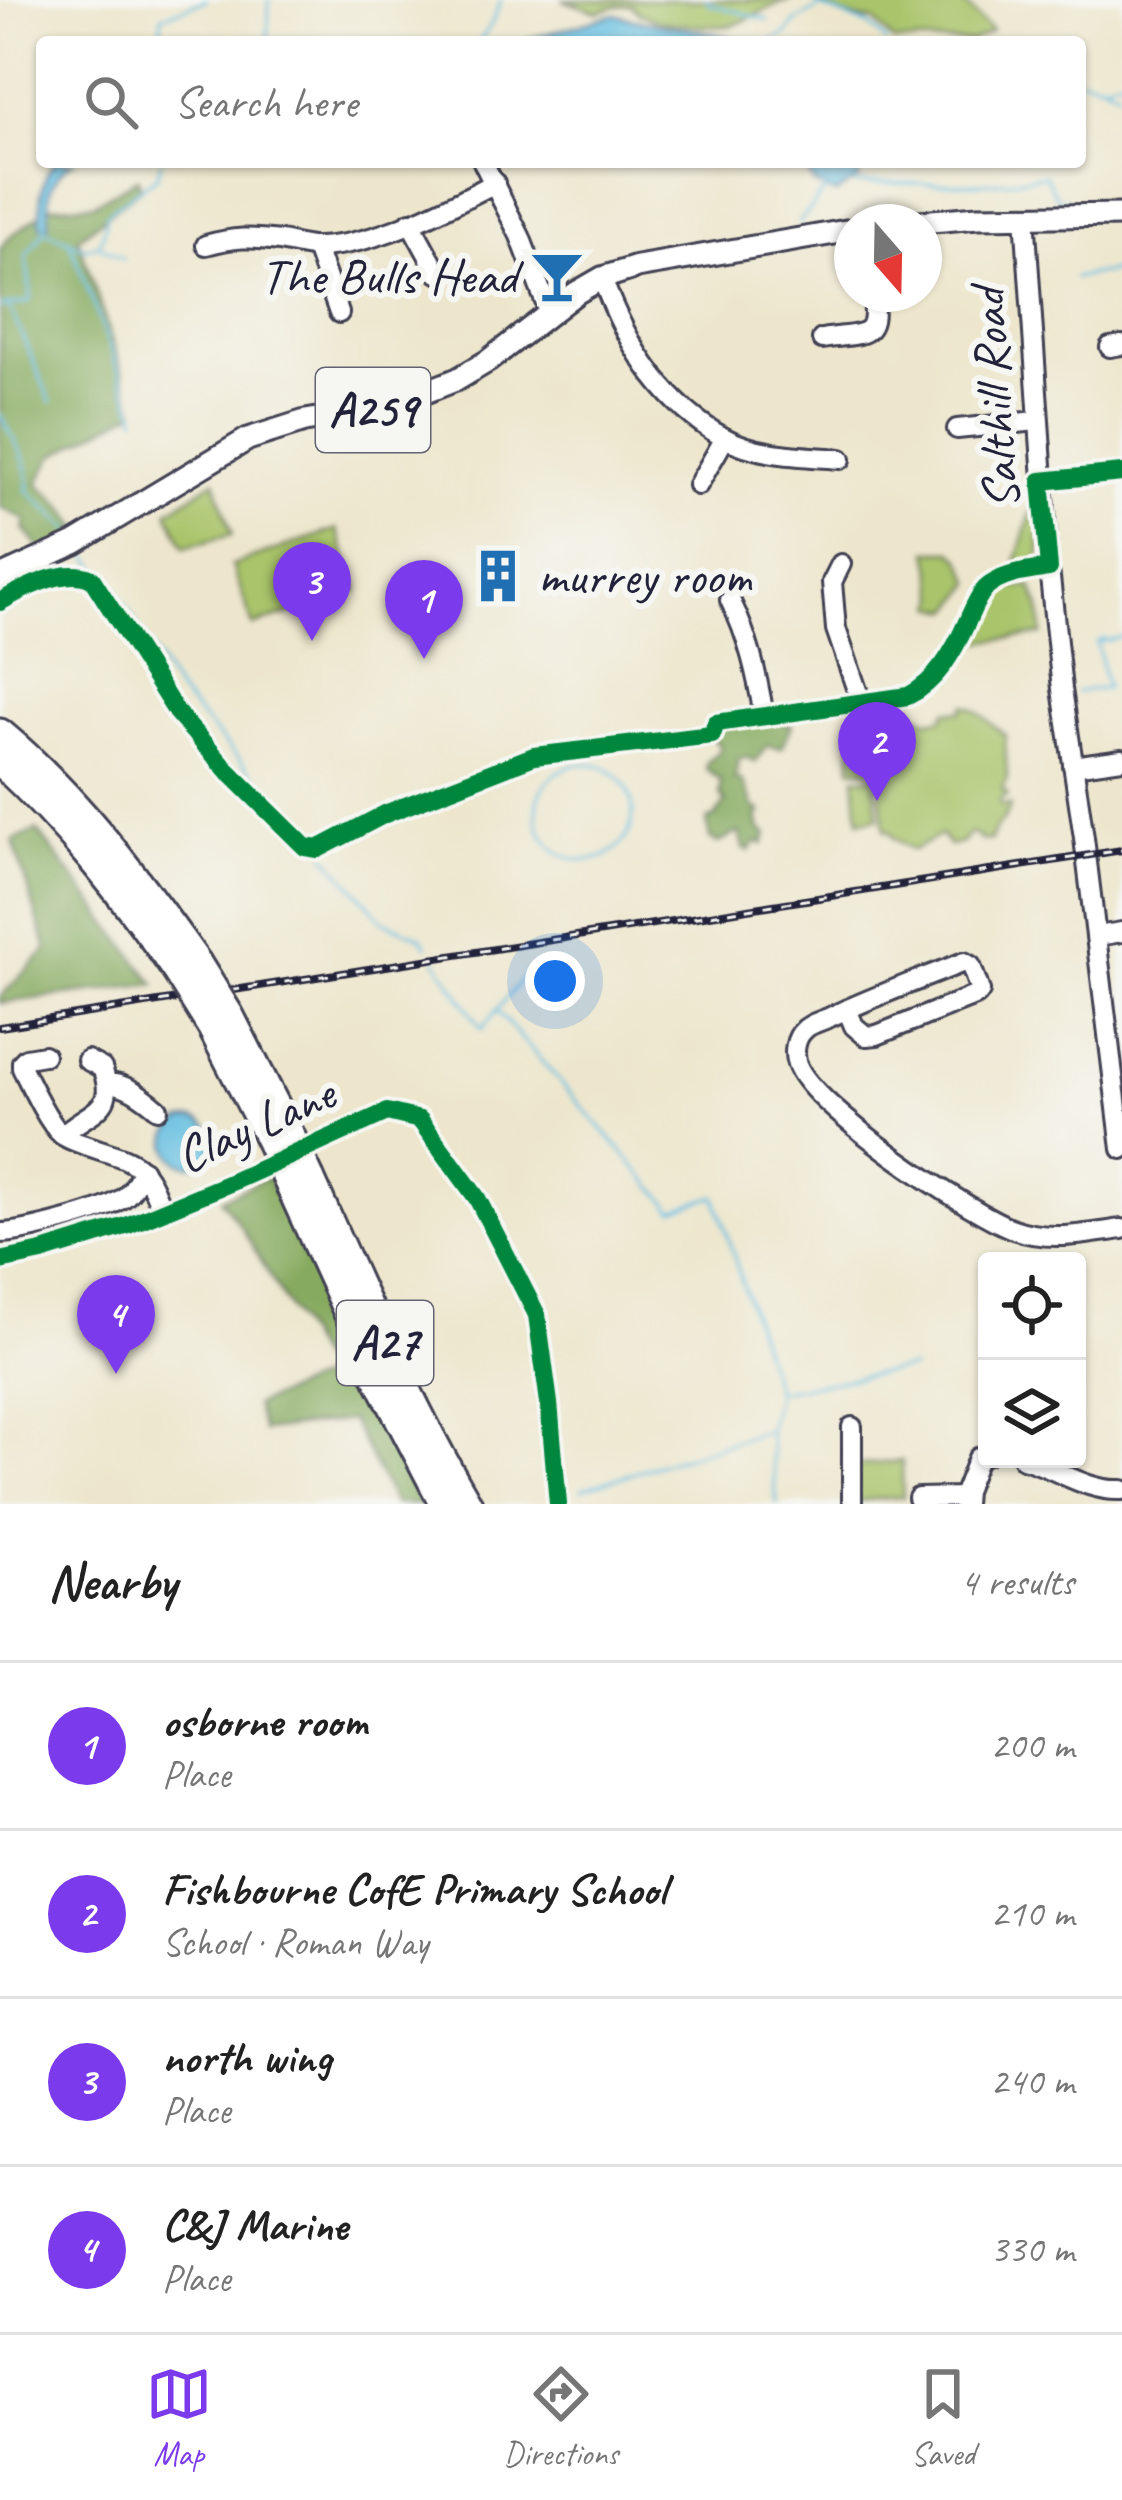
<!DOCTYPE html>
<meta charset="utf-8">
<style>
:root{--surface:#fff;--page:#f6f6f6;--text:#222;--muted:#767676;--line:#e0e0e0;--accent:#7c3aed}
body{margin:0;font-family:Caveat,sans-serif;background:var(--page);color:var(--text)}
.controls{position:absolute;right:36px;bottom:36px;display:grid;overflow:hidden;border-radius:12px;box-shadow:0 3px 9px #0004}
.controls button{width:108px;height:108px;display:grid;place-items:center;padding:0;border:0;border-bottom:3px solid var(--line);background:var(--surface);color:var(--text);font:60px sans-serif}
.compass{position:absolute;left:834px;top:204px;width:108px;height:108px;border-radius:50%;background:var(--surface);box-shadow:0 3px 9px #0004;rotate:160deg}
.you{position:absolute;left:555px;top:981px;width:42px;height:42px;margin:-30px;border:9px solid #fff;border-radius:50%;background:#1a73e8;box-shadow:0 0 0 18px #1a73e833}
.badge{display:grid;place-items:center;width:78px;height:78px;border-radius:50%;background:var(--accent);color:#fff;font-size:39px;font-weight:700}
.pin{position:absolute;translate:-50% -99px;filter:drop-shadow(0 3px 6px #0008)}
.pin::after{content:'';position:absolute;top:63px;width:42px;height:36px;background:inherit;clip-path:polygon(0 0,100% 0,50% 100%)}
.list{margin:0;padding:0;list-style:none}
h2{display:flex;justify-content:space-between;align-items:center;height:156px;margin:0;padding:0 48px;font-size:51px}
h2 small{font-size:39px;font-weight:400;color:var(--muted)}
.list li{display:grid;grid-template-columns:78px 1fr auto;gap:36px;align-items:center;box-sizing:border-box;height:168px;padding:0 48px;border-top:3px solid var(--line)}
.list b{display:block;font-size:45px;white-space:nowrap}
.list p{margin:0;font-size:39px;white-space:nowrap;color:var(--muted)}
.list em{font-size:39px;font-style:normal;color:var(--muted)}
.icon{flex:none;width:66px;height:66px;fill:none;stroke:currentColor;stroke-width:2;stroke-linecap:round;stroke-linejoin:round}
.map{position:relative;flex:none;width:1122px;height:1504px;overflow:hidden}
.search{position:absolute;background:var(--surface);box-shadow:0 3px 9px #0004;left:36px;right:36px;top:36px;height:132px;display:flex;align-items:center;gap:30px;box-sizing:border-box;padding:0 42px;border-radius:12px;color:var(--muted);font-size:45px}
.sheet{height:828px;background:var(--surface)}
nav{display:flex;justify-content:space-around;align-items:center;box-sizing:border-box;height:168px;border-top:3px solid var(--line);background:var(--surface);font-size:33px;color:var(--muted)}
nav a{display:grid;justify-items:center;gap:6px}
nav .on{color:var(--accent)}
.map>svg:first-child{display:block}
.green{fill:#a9c46a;stroke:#667352;stroke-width:3}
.forest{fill:#86aa5e;stroke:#54664c;stroke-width:3}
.water{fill:#62bde0;stroke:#42708e;stroke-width:3}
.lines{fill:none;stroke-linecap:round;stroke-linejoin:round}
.stream{stroke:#62bde0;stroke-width:3}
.minor-casing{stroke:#403f51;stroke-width:24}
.major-casing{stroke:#403f51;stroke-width:27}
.highway-casing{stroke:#403f51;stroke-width:33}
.minor{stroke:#fff;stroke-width:18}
.major{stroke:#fff;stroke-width:21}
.highway{stroke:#fff;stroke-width:27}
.rail-casing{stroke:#22223b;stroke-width:8}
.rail{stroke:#f6f6f2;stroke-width:3;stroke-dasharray:9;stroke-linecap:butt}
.highway-bridge-casing{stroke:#403f51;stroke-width:33;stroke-linecap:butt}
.highway-bridge{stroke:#fff;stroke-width:27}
.cycleway-casing{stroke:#f6f6f2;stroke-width:26}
.cycleway{stroke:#00873e;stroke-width:18}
.labels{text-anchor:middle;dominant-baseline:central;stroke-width:12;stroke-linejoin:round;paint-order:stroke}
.shield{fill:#f6f6f2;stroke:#626272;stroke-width:3}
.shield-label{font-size:48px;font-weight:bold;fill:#22223b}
.poi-label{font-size:51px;fill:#22223b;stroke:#f6f6f2;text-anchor:end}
.street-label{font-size:51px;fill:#22223b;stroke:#f6f6f2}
</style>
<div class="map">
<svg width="1122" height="1504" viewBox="0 0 1122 1504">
<rect width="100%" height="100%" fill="#f6f6f2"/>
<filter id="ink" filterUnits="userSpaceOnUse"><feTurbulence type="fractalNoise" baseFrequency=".00833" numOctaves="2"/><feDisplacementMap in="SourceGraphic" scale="24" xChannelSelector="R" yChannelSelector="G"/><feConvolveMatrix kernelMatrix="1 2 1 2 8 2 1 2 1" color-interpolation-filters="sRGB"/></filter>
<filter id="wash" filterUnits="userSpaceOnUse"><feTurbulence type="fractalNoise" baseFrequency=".004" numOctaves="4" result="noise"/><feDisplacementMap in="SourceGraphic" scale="48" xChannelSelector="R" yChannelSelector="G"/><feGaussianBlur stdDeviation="2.7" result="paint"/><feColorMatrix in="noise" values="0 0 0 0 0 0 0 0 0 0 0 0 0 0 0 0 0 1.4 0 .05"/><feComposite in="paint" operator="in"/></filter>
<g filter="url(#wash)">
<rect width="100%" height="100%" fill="#ede6cc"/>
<!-- green -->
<g class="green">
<path d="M563,0h228c-21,5 -36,17 -55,24 -16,6 -73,0 -89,-7 -8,-4 -9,-5 -16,-12l-15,1 -19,6z"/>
<path d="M812,0h148l32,31 -21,11h-77l-20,-21c-24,-2 -42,-9 -62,-21z"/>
<path d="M215,480l17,55 -47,12 -17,-35z"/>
<path d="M1036,497l5,56 -3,9 -8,4 -14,-3z"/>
<path d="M337,529l21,61 -105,36 -21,-61z"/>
<path d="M929,551h24l8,7 12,25 -21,27 -17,-4 3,-9z"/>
<path d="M1015,587h17l8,21 2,27 -66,7 10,-27 2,-17 12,-8z"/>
<path d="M964,705c16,3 27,21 41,30l2,43 -5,12 6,5 -8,5 1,6 9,-1c-1,15 -17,20 -19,35h-11l-2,-4 -8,-3 -8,10 -12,3 -9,-11 -28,15 -19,-12 -2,-5 -7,-3 -7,-58 -27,-4 3,-41 18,2 6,-9 19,-5 4,-7h11l2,7 15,5 14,-2 3,-7h16z"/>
<path d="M874,777l4,41 -19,2 -4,-42z"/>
<path d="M902,1461l1,36 -49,4 -2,-35z"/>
</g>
<!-- forest -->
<g class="forest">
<path d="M138,178l2,11 -62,49 57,173 -82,45 -15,28c17,13 35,30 43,50l-39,17 -18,-22 2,-9 -26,-13v-259l12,-13 40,-29 41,-2z"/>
<path d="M781,718l2,5 9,2 -10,23 -15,-2 -12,16 -9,-5 -9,4 1,7 -4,11 8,1 13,30 5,-1 1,4 -4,4 3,12 7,5 -3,10 -7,-2 -8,9 -5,-2 -5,-17 -20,11 -9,-4 -3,-19 8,-3 11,-15 -6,-8 1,-13 -15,-12 1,-7 12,-10 1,-6c-11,-10 -9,-14 -2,-27z"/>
<path d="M37,830l118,154 -155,19v-6l47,-48 -34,-108z"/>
<path d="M268,1177l154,327h-28l-43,-84 -88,11 -8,-26 73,-30 -85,-145 -22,-31z"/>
</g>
<!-- water -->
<g class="water">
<path d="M615,14c43,14 88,14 132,28h-229z"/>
<path d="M55,162h18c-26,16 -25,36 -24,64h-8c-2,-25 -2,-44 14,-64z"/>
<path d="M803,162h51l6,16 -25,16 -21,-10z"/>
<circle cx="191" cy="1142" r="23"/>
</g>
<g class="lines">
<!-- stream -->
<g class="stream">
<path d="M707,0l3,4 58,16"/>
<path d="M821,7l49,19 17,16"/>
<path d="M167,42l-6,-16 1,-10 44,-16"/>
<path d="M268,42l1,-42"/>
<path d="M479,42l12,-17 10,-25"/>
<path d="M769,42l17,-8 11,-14 24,-13 -4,-7"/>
<path d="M1080,78l22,5 20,-5"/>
<path d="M1105,85l14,7"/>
<path d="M1046,177l12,22 9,-1"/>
<path d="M853,184c64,-3 128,5 191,-9"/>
<path d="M799,223l26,-33"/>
<path d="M47,231l38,17 13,-3 5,-10 4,-22 50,-37 4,-14"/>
<path d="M69,240l68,178"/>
<path d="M99,245l24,13"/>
<path d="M1074,278l40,-7 8,1"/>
<path d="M9,306l42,96"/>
<path d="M0,307l28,-5 3,-5 -5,-41 19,-26v-4"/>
<path d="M0,414c12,24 33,50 28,77l43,40"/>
<path d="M88,555l40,55 48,80 139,152"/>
<path d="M1103,638v3l19,-4"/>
<path d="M1076,692l30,-4 -9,-46 6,-1"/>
<circle cx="585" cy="812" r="48"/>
<path d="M326,855l57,66 38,16 6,9"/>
<path d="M436,960l46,69 45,-57"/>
<path d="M496,1010l178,200 41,-14 61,195 -7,39 8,74"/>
<path d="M778,1391l134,-23"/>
<path d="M582,1489l187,-59"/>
</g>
</g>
</g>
<g filter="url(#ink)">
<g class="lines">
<defs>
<g id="minor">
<path d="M483,162l37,74 29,76"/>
<path d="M1025,215l24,353 13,121 22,149 38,311"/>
<path d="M410,222l28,51"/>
<path d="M206,245c28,-8 45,-8 74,-4 13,2 26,7 38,6 59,-2 126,-38 177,-64"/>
<path d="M316,248l23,65"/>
<path d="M602,278c23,64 60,125 121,159 35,19 79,19 118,22"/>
<path d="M822,339c40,-7 58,3 50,-45"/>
<path d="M1110,347l12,-2"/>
<path d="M957,429l80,-8"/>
<path d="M1041,481l81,-8"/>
<path d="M698,485l27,-47"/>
<path d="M841,564l-9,18 4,47 25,73"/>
<path d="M730,600c19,38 27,75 34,116"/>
<path d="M716,723l192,-27c29,-14 46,-45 59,-74 5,-11 10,-25 18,-33 17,-16 42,-17 64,-21"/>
<path d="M1073,766l49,-7"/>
<path d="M1097,936l25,-4"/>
<path d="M847,1009l7,17 12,10 11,-1 100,-40 3,-4 -9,-25 -7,-4c-45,18 -92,35 -136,56 -7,3 -19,6 -24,12 -9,8 -11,23 -7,34 15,43 171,148 216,165 36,13 72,5 109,0"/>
<path d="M44,1055l-18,3 -4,4v6c8,16 26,55 39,66 7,6 18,9 27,12 48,16 57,15 74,65"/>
<path d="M108,1084c17,-2 37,14 50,25"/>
<path d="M62,1135c27,-25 57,-24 40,-67l-15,-8"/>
<path d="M0,1233c24,0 100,-20 120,-33 12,-6 17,-19 23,-30"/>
<path d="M0,1261l42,-9 84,-26 104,-43 157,-71 33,8 57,78 60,117 12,88 9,101"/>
<path d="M852,1427v77"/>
<path d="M1023,1459c34,9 64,33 99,31"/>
<path d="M918,1498l46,-1"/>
<path d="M964,1504l1,-13 13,-33 9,-4"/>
</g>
<g id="major">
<path d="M920,222l58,-5 144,-2"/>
<path d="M0,577l75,-34 173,-104 57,-18 80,-13 73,-29 30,-18 88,-68 26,-15 35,-11 215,-37"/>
</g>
<g id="highway">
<path d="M0,733c77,64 138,147 196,228"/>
<path d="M0,762c68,63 124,134 177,210"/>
<path d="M230,1016l58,114"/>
<path d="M212,1028l57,111"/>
<path d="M310,1178c49,110 97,222 158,326"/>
<path d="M291,1188l83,182 70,134"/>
</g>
</defs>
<!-- minor casing -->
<use href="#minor" class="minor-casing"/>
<!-- major casing -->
<use href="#major" class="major-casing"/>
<!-- highway casing -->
<use href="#highway" class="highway-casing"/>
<!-- minor -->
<use href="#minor" class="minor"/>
<!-- major -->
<use href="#major" class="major"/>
<!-- highway -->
<use href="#highway" class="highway"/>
<defs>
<path id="rail" d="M0,1027l1122,-177"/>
</defs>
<!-- rail casing -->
<use href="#rail" class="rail-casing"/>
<!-- rail -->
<use href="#rail" class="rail"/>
<defs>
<g id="highway-bridge">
<path d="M196,961l34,55"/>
<path d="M177,972l35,56"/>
<path d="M288,1130l22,48"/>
<path d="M269,1139l22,49"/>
</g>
</defs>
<!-- highway-bridge casing -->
<use href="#highway-bridge" class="highway-bridge-casing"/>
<!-- highway-bridge -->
<use href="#highway-bridge" class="highway-bridge"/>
<defs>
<g id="cycleway">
<path d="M0,602c24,-14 66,-36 92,-23l85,134 51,58 71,70 6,6 13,2 67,-35 149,-58 178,-21 4,-12 192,-27c29,-14 46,-45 59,-74 5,-11 10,-25 18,-33 17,-16 42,-17 64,-21l-8,-87 81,-8"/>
<path d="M0,1261l42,-9 84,-26 104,-43 157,-71 33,8 57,78 60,117 12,88 9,101"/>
</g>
</defs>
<!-- cycleway casing -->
<use href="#cycleway" class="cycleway-casing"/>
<!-- cycleway -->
<use href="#cycleway" class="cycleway"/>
</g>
</g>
<!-- icons -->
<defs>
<symbol id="bar-bare" viewBox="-9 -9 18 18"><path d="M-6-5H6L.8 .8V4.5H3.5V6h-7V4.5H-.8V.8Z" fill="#1f6fb2" stroke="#f6f6f2" stroke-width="2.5" paint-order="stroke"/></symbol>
<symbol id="building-bare" viewBox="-9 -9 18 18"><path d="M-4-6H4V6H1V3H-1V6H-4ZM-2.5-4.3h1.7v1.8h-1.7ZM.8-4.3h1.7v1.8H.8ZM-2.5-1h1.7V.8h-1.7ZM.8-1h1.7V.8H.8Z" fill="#1f6fb2" stroke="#f6f6f2" stroke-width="2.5" paint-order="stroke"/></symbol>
</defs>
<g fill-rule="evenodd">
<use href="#bar-bare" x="519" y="238" width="76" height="76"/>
<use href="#building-bare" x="460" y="538" width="76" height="76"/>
</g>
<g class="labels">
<!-- shield labels -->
<g class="shield">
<rect x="316" y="368" width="114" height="84" rx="9"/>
<rect x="337" y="1301" width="96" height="84" rx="9"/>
</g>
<g class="shield-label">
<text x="373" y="410">A259</text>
<text x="385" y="1343">A27</text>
</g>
<!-- poi labels -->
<g class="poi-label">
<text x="517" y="276">The Bulls Head</text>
<text x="538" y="576" text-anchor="start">murrey room</text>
</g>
<!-- street labels -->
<g class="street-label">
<text transform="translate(994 399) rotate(-94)">Salthill Road</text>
<text transform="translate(255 1124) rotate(-24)">Clay Lane</text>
</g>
</g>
</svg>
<div class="controls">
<button><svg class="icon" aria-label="locate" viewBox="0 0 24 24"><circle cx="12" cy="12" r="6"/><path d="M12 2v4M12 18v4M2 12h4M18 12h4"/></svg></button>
<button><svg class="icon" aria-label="layers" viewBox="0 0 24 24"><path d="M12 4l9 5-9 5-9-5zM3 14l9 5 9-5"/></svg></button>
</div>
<svg class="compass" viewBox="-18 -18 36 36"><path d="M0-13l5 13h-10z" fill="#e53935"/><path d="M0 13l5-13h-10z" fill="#767676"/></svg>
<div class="you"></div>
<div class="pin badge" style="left:424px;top:659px">1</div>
<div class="pin badge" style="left:877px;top:801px">2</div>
<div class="pin badge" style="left:312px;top:641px">3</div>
<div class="pin badge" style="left:116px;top:1374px">4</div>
<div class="search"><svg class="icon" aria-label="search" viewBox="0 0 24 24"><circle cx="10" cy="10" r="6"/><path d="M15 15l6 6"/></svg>Search here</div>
</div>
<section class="sheet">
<h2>Nearby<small>4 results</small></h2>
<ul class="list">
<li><span class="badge">1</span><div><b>osborne room</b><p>Place</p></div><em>200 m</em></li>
<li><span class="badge">2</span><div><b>Fishbourne CofE Primary School</b><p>School · Roman Way</p></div><em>210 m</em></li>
<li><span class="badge">3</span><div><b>north wing</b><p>Place</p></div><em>240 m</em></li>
<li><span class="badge">4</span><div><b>C&amp;J Marine</b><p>Place</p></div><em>330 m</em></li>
</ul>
</section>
<nav>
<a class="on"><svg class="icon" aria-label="map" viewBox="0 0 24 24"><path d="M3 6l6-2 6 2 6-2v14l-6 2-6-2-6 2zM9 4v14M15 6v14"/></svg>Map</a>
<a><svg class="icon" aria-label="directions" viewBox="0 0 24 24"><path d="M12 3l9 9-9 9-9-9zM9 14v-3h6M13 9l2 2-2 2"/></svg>Directions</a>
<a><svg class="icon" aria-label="saved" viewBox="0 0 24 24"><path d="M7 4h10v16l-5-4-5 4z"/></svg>Saved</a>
</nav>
